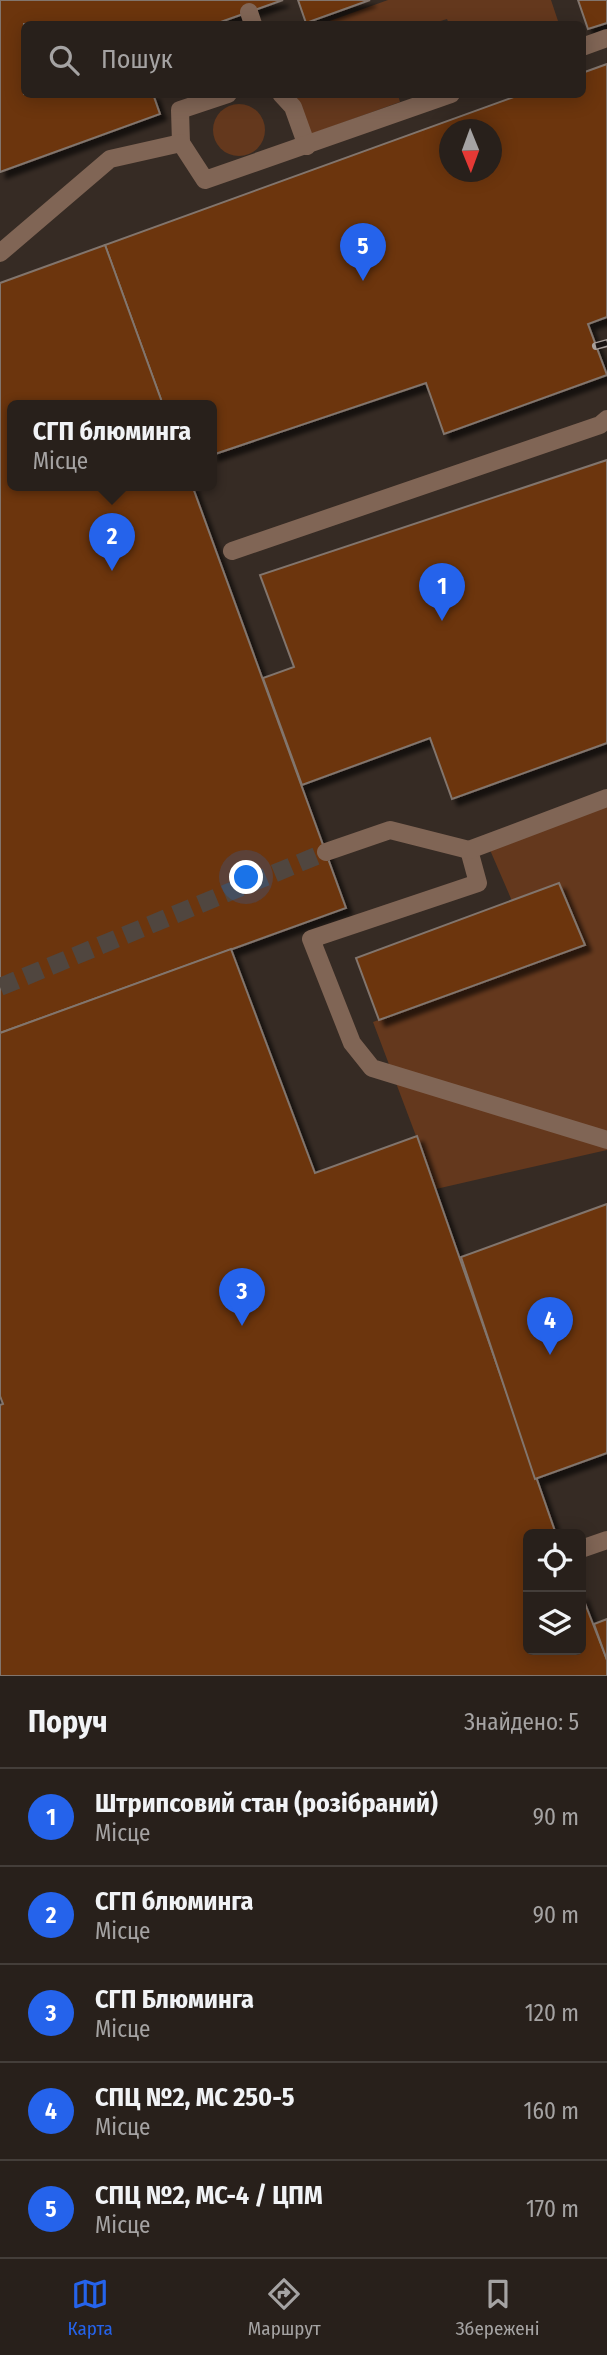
<!DOCTYPE html>
<html lang="uk">
<meta charset="utf-8">
<style>
:root{--surface:#28201b;--page:#342d28;--text:#f1f3f6;--muted:#a5a3a3;--line:#443e3a;--accent:#2563eb}
body{margin:0;font-family:"Fira Sans Condensed",sans-serif;background:var(--page);color:var(--text)}
.controls{position:absolute;right:21px;bottom:21px;display:grid;overflow:hidden;border-radius:10px;box-shadow:0 4px 18px #0003}
.controls button{width:63px;height:63px;display:grid;place-items:center;padding:0;border:0;border-bottom:2px solid var(--line);background:var(--surface);color:var(--text);font:35px sans-serif}
.compass{position:absolute;left:439px;top:119px;width:63px;height:63px;border-radius:50%;background:var(--surface);box-shadow:0 4px 18px #0003;rotate:179deg}
.you{position:absolute;left:247px;top:878px;width:24px;height:24px;margin:-18px;border:5px solid #fff;border-radius:50%;background:#1a73e8;box-shadow:0 0 0 10px #1a73e833}
.badge{display:grid;place-items:center;width:46px;height:46px;border-radius:50%;background:var(--accent);color:#fff;font-size:23px;font-weight:700}
.pin{position:absolute;translate:-50% -58px;filter:drop-shadow(0 2px 4px #0008)}
.pin::after{content:'';position:absolute;top:37px;width:24px;height:21px;background:inherit;clip-path:polygon(0 0,100% 0,50% 100%)}
.popup{position:absolute;left:7px;top:400px;width:210px;height:91px;box-sizing:border-box;display:grid;place-content:center;border-radius:10px;background:var(--surface);filter:drop-shadow(0 2px 5px #0005);font-size:23px;white-space:nowrap;color:var(--muted)}
.popup b{font-size:26px;color:var(--text)}
.popup::after{content:'';position:absolute;left:50%;top:100%;margin-left:-14px;border:14px solid transparent;border-top-color:var(--surface)}
.list{margin:0;padding:0;list-style:none}
h2{display:flex;justify-content:space-between;align-items:center;height:91px;margin:0;padding:0 28px;font-size:30px}
h2 small{font-size:23px;font-weight:400;color:var(--muted)}
.list li{display:grid;grid-template-columns:46px 1fr auto;gap:21px;align-items:center;box-sizing:border-box;height:98px;padding:0 28px;border-top:2px solid var(--line)}
.list b{display:block;font-size:26px;white-space:nowrap}
.list p{margin:0;font-size:23px;white-space:nowrap;color:var(--muted)}
.list em{font-size:23px;font-style:normal;color:var(--muted)}
.icon{flex:none;width:38px;height:38px;fill:none;stroke:currentColor;stroke-width:2;stroke-linecap:round;stroke-linejoin:round}
.map{position:relative;flex:none;width:607px;height:1676px;overflow:hidden}
.search{position:absolute;background:var(--surface);box-shadow:0 4px 18px #0003;left:21px;right:21px;top:21px;height:77px;display:flex;align-items:center;gap:18px;box-sizing:border-box;padding:0 24px;border-radius:10px;color:var(--muted);font-size:26px}
.sheet{height:581px;background:var(--surface)}
nav{display:flex;justify-content:space-around;align-items:center;box-sizing:border-box;height:98px;border-top:2px solid var(--line);background:var(--surface);font-size:19px;color:var(--muted)}
nav a{display:grid;justify-items:center;gap:4px}
nav .on{color:var(--accent)}
.map>svg:first-child{display:block}
.green{fill:#64381d}
.building{fill:#6c350b;stroke:#82756d;stroke-width:2;fill-rule:evenodd;filter:url(#shadow)}
.lines{fill:none;stroke-linecap:round;stroke-linejoin:round}
.minor-tunnel{stroke:#50463f;stroke-width:18;stroke-dasharray:18 9;stroke-linecap:butt}
.minor{stroke:#806555;stroke-width:18}
.rail-casing{stroke:#a89f9a;stroke-width:8}
.rail{stroke:#1a1412;stroke-width:5;stroke-dasharray:16;stroke-linecap:butt}
</style>
<div class="map">
<svg width="607" height="1676" viewBox="0 0 607 1676">
<defs>
<filter id="shadow"><feDropShadow dx="6" dy="6" stdDeviation="2" flood-color="#0009"/></filter>
</defs>
<rect width="100%" height="100%" fill="#362b24"/>
<!-- green -->
<g class="green">
<path d="M388,0h163l8,24h-110l-2,-5 -16,5h-110z"/>
<path d="M291,95h107l2,7 -89,32z"/>
<circle cx="239" cy="130" r="26"/>
<path d="M607,798v352l-171,39 -63,-167 212,-77 -26,-62 -47,18 -25,-58z"/>
</g>
<!-- building -->
<g class="building">
<path d="M0,0h283l-68,24h-191v70h129l7,20 -160,58z"/>
<path d="M298,0h72l-64,23z"/>
<path d="M578,0h29v23l-19,6z"/>
<path d="M607,64v253l-19,7 19,51 -163,59 -18,-51 -214,72v-50h-49l-58,-160 417,-151h60v-21zM449,130h42v42h-42z"/>
<path d="M105,245l58,160h-151v80h180l154,423 -346,125v-750z"/>
<path d="M607,460v283l-155,56 -22,-61 -128,47 -39,-107 31,-11 -34,-92z"/>
<path d="M559,883l26,62 -206,75 -23,-62z"/>
<path d="M231,949l84,224 102,-37 139,398h-28v116h53v-57l26,67v16h-607v-271l3,-1 -3,-8v-363z"/>
<path d="M607,1204v249l-72,26 -74,-222z"/>
<path d="M607,1619v41l-13,-36z"/>
</g>
<g class="lines">
<!-- minor-tunnel -->
<path class="minor-tunnel" d="M0,987l326,-135"/>
<!-- minor -->
<g class="minor">
<path d="M249,12l4,12"/>
<path d="M582,47l25,-9"/>
<path d="M281,94l12,13 14,39"/>
<path d="M181,143l-1,-33 48,-16"/>
<path d="M0,253l110,-94 71,-16 24,37 246,-86"/>
<path d="M232,551l368,-126 7,-6"/>
<path d="M469,850l9,33 -167,56 41,104 20,25 235,72"/>
<path d="M326,852l64,-22 79,20 138,-52"/>
<path d="M581,1549l26,-9"/>
</g>
<defs>
<path id="rail" d="M596,346l11,-3"/>
</defs>
<!-- rail casing -->
<use href="#rail" class="rail-casing"/>
<!-- rail -->
<use href="#rail" class="rail"/>
</g>
</svg>
<div class="controls">
<button><svg class="icon" aria-label="locate" viewBox="0 0 24 24"><circle cx="12" cy="12" r="6"/><path d="M12 2v4M12 18v4M2 12h4M18 12h4"/></svg></button>
<button><svg class="icon" aria-label="layers" viewBox="0 0 24 24"><path d="M12 4l9 5-9 5-9-5zM3 14l9 5 9-5"/></svg></button>
</div>
<svg class="compass" viewBox="-18 -18 36 36"><path d="M0-13l5 13h-10z" fill="#e53935"/><path d="M0 13l5-13h-10z" fill="#a5a3a3"/></svg>
<div class="you"></div>
<div class="pin badge" style="left:442px;top:621px">1</div>
<div class="pin badge" style="left:112px;top:571px">2</div>
<div class="popup"><b>СГП блюминга</b>Місце</div>
<div class="pin badge" style="left:242px;top:1326px">3</div>
<div class="pin badge" style="left:550px;top:1355px">4</div>
<div class="pin badge" style="left:363px;top:281px">5</div>
<div class="search"><svg class="icon" aria-label="search" viewBox="0 0 24 24"><circle cx="10" cy="10" r="6"/><path d="M15 15l6 6"/></svg>Пошук</div>
</div>
<section class="sheet">
<h2>Поруч<small>Знайдено: 5</small></h2>
<ul class="list">
<li><span class="badge">1</span><div><b>Штрипсовий стан (розібраний)</b><p>Місце</p></div><em>90 m</em></li>
<li><span class="badge">2</span><div><b>СГП блюминга</b><p>Місце</p></div><em>90 m</em></li>
<li><span class="badge">3</span><div><b>СГП Блюминга</b><p>Місце</p></div><em>120 m</em></li>
<li><span class="badge">4</span><div><b>СПЦ №2, МС 250-5</b><p>Місце</p></div><em>160 m</em></li>
<li><span class="badge">5</span><div><b>СПЦ №2, МС-4 / ЦПМ</b><p>Місце</p></div><em>170 m</em></li>
</ul>
</section>
<nav>
<a class="on"><svg class="icon" aria-label="map" viewBox="0 0 24 24"><path d="M3 6l6-2 6 2 6-2v14l-6 2-6-2-6 2zM9 4v14M15 6v14"/></svg>Карта</a>
<a><svg class="icon" aria-label="directions" viewBox="0 0 24 24"><path d="M12 3l9 9-9 9-9-9zM9 14v-3h6M13 9l2 2-2 2"/></svg>Маршрут</a>
<a><svg class="icon" aria-label="saved" viewBox="0 0 24 24"><path d="M7 4h10v16l-5-4-5 4z"/></svg>Збережені</a>
</nav>
